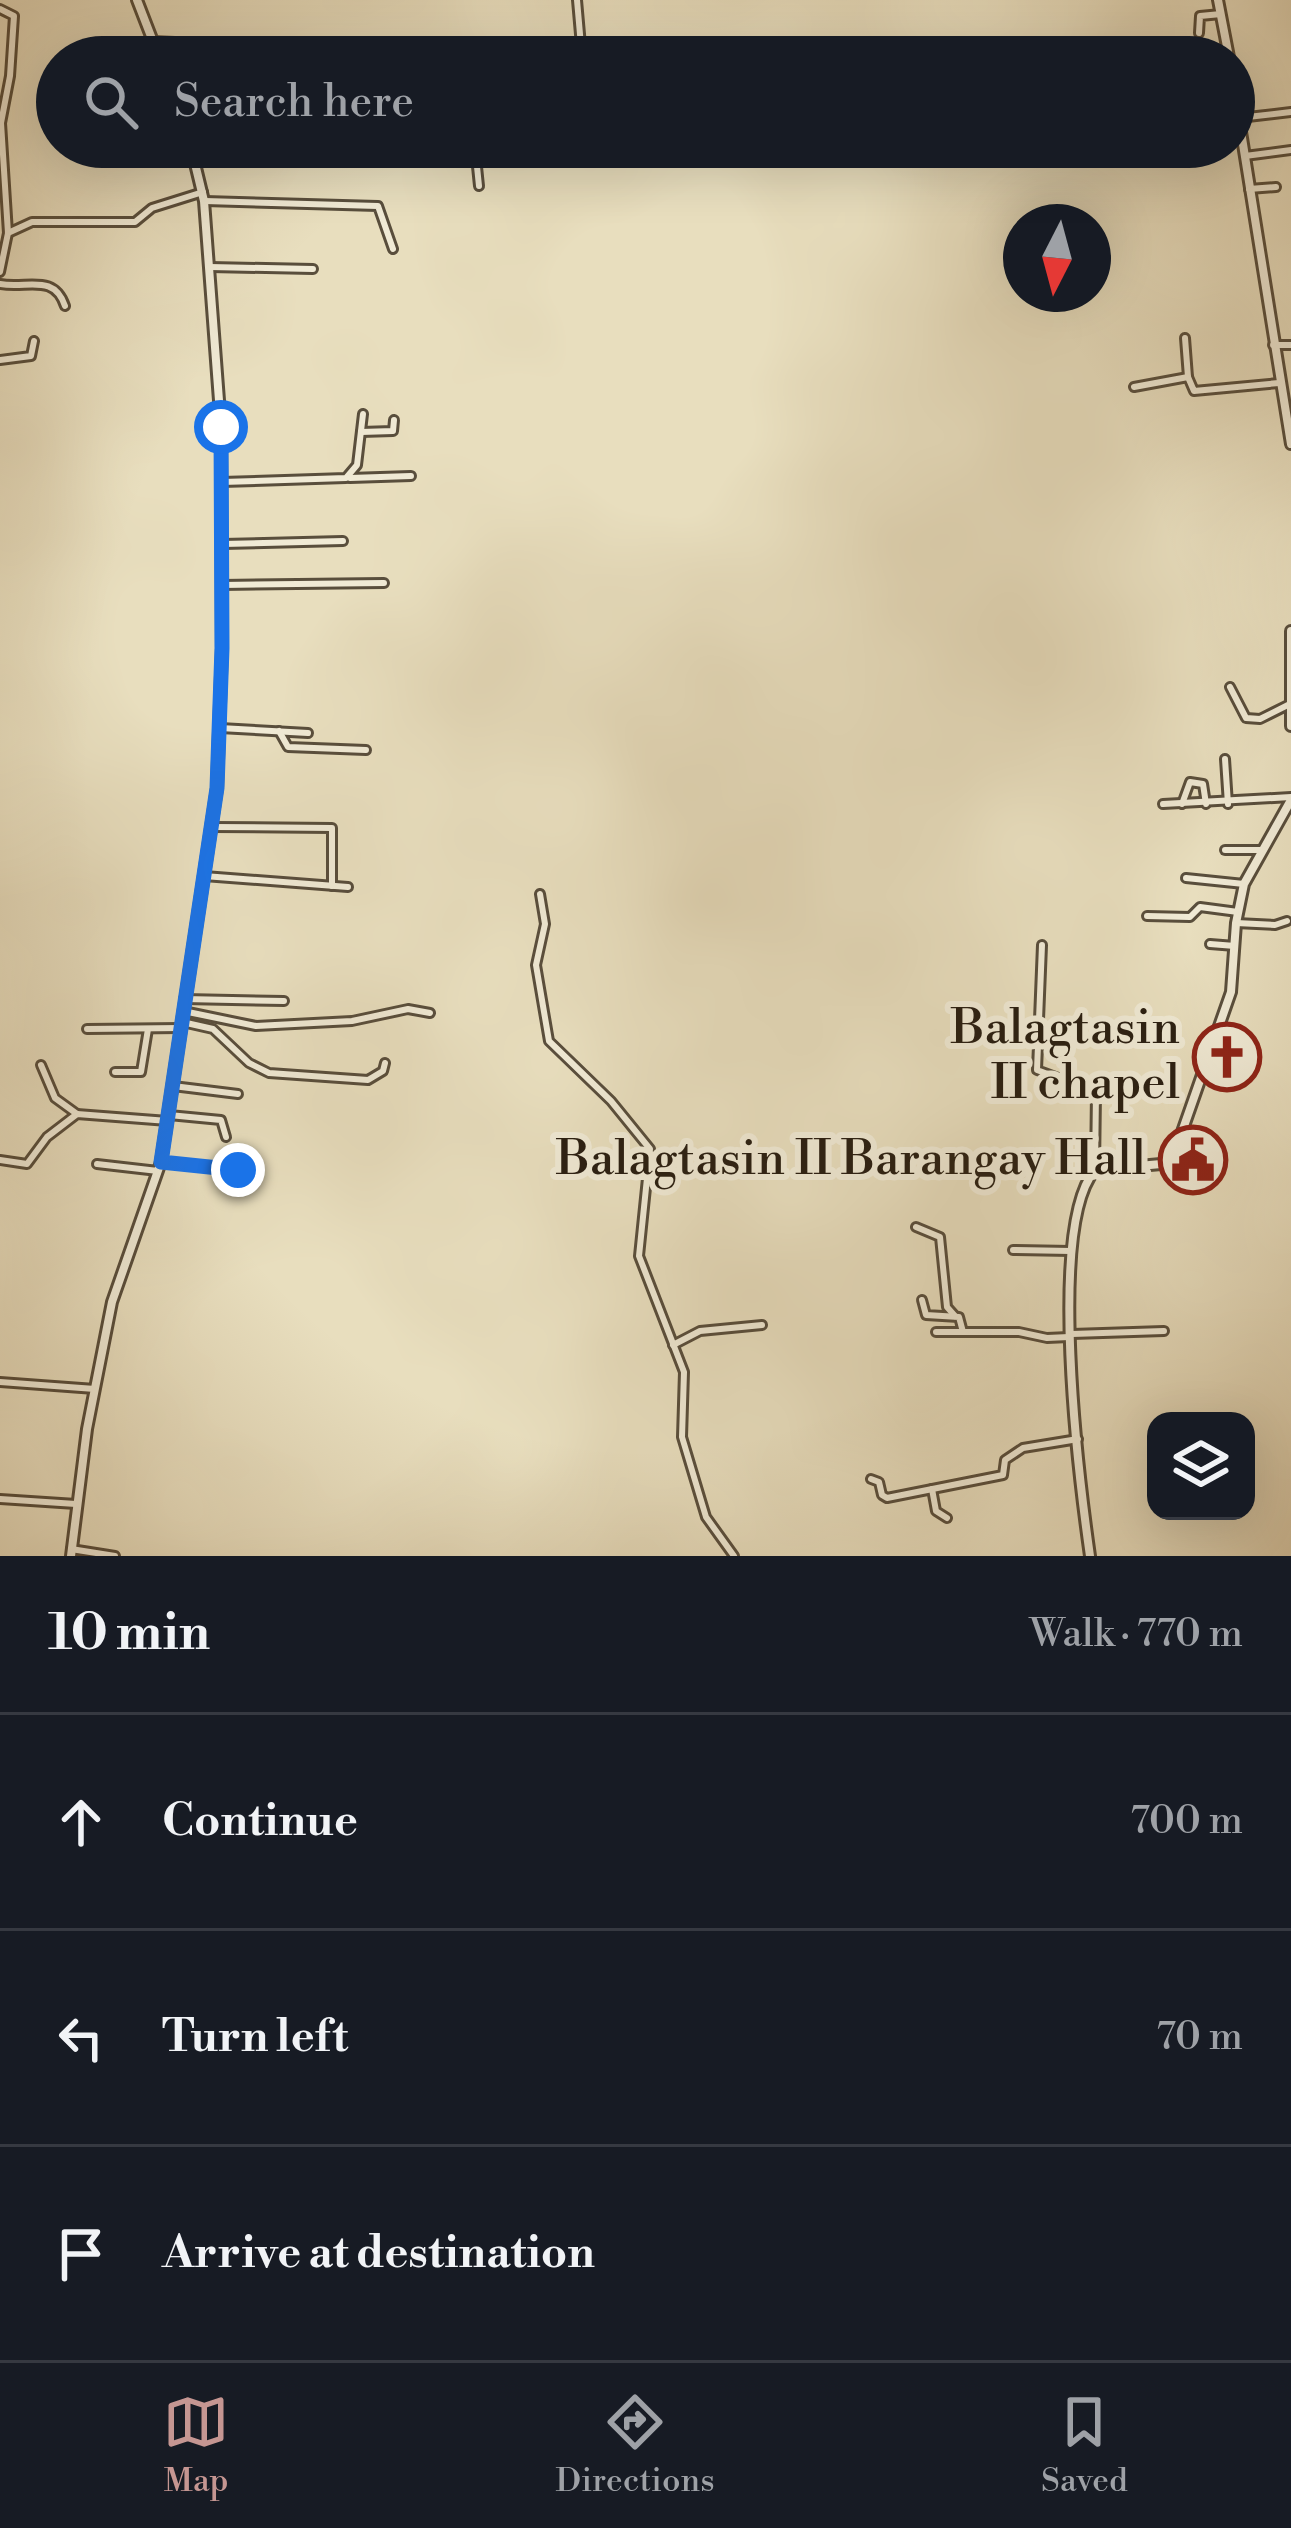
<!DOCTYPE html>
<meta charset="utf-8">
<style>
:root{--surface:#171b24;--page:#20242c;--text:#f1f3f6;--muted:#9ea1a6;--line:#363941;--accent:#c59692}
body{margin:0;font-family:"Libre Bodoni",serif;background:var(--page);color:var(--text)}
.controls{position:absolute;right:36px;bottom:36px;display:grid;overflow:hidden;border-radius:24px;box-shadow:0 12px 48px #0002}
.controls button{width:108px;height:108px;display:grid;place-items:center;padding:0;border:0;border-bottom:3px solid var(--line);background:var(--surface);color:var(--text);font:60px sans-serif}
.compass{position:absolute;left:1003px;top:204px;width:108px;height:108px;border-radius:50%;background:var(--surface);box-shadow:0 12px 48px #0002;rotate:186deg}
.stop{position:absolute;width:36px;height:36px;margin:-27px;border:9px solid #1a73e8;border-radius:50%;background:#fff}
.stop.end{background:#1a73e8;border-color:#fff;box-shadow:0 3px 12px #0008}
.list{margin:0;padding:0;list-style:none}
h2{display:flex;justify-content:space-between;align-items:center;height:156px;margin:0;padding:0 48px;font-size:51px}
h2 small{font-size:39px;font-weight:400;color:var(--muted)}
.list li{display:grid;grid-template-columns:78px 1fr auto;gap:36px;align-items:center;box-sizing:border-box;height:216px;padding:0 48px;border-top:3px solid var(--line)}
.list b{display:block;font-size:45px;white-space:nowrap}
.list em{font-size:39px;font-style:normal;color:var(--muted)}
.icon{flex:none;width:66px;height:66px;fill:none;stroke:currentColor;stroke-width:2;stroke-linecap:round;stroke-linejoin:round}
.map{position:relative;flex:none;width:1291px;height:1556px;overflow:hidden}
.search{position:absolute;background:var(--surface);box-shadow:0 12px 48px #0002;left:36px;right:36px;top:36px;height:132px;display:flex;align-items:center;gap:30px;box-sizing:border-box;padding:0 42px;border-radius:66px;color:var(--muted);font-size:45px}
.sheet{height:804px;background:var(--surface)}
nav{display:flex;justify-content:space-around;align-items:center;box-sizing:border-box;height:168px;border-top:3px solid var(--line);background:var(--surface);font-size:33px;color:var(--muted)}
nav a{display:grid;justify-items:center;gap:6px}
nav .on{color:var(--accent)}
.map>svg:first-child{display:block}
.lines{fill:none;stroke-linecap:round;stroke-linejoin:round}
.minor-casing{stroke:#594e3c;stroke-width:12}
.tertiary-casing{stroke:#594e3c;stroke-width:14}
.minor{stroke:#f0ead5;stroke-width:6}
.tertiary{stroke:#f0ead5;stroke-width:8}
.route{stroke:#1a73e8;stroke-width:15}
.labels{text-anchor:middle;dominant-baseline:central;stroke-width:12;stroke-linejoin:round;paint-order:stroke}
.poi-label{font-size:48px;fill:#291e11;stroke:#f0ead5;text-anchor:end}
</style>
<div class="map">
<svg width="1291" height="1556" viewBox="0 0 1291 1556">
<rect width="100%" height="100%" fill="#e8debe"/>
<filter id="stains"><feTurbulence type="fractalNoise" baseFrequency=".00167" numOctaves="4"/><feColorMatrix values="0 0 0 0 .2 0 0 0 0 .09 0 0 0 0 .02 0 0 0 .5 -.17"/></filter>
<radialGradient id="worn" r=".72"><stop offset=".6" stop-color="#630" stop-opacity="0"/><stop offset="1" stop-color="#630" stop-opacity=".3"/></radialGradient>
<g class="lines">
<defs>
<g id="minor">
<path d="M577,0l5,57"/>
<path d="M0,9l14,7 -4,60 -9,47 7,110 -8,39"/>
<path d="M1199,33l1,-17 21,-2"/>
<path d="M152,41l46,2 97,14"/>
<path d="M1239,118l52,-6"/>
<path d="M475,147l4,39"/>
<path d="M1245,156l46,-6"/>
<path d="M1249,189l27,-2"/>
<path d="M205,201l173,5 15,43"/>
<path d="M8,233l24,-11h103l17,-14 51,-16"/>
<path d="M210,267l103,2"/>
<path d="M0,284c27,5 54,-11 65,22"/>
<path d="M1273,345h18"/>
<path d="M0,360l31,-4 3,-15"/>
<path d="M1188,377l6,14 85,-8"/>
<path d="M1134,387l54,-10 -3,-39"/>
<path d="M361,432l32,-1 1,-11"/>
<path d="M350,478l61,-2"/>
<path d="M222,482l124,-4 11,-13 6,-51"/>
<path d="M223,544l120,-3"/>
<path d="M222,585l162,-2"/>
<path d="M1230,687l16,31 14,1 30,-15"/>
<path d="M220,728l88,5"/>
<path d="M279,731l9,16 78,3"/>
<path d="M1225,759l3,45"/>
<path d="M1163,804l128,-7"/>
<path d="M1182,804l8,-22 13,2 3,20"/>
<path d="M212,827l120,1v58"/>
<path d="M1225,850h37"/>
<path d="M204,876l144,11"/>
<path d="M1186,878l58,6"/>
<path d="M540,894l5,30 -9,41 13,76 62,60 39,48 -11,107 45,116 -2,65 24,80 28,39"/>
<path d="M1147,916l43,1 10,-10 38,5"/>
<path d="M1236,923l39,2 12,-4"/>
<path d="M1210,944l25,2"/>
<path d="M1042,945l-5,125 59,22 -1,78"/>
<path d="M184,999l100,2"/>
<path d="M183,1011l73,15 96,-5 56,-12 22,4"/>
<path d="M182,1022l31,7 36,34 20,10 99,7 15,-9 2,-8"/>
<path d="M87,1029l94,-1"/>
<path d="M41,1065l14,33 22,16"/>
<path d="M115,1072h26l7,-43"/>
<path d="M173,1086l65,8"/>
<path d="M169,1115l52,5 5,17"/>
<path d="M0,1160l27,4 20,-27 30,-23 91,7"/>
<path d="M161,1162l77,8"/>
<path d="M97,1164l61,7"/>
<path d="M916,1227l24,10 7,70 8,9"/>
<path d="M1013,1250l58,1"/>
<path d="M922,1300l4,15 33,2 4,15"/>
<path d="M936,1332h83l28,6 22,-1"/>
<path d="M1072,1334l92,-3"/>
<path d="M673,1345l27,-14 62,-6"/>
<path d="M0,1382l95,7"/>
<path d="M871,1479l8,3 3,13 5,3 116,-23 2,-15 18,-12 55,-9"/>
<path d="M932,1489l4,22 11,7"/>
<path d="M0,1499l76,5"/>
<path d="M71,1549l44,7"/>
</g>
<g id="tertiary">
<path d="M137,0l22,57"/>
<path d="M1218,0l11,57"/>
<path d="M1234,88l57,356"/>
<path d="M1291,631v95"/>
<path d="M71,1556l16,-127 25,-127 49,-140 56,-374 5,-140 -1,-221 -17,-226 -13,-54"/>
<path d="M1090,1556c-11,-77 -43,-330 5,-386l66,-6 15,-15 55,-157 5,-69 8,-39 47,-84"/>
</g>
</defs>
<!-- minor casing -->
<use href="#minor" class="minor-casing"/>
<!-- tertiary casing -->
<use href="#tertiary" class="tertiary-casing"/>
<!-- minor -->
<use href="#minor" class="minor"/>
<!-- tertiary -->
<use href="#tertiary" class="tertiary"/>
</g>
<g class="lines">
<!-- route -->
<path class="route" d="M221,427l1,221 -5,140 -56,374 77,8"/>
</g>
<!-- icons -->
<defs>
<symbol id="church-ring" viewBox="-11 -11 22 22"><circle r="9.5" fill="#f0ead5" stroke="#8f2418" stroke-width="1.5"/><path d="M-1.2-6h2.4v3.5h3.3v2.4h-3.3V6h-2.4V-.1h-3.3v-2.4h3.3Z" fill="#8f2418"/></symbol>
<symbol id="civic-ring" viewBox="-11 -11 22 22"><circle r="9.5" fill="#f0ead5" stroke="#8f2418" stroke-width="1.5"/><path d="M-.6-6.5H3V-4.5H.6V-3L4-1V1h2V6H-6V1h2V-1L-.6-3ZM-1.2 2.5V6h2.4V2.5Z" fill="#8f2418"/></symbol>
</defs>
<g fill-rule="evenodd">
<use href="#church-ring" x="1189" y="1019" width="76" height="76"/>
<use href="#civic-ring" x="1155" y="1122" width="76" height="76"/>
</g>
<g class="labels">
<!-- poi labels -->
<g class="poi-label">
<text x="1180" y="1029">Balagtasin<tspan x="1180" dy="55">II chapel</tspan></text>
<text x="1146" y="1160">Balagtasin II Barangay Hall</text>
</g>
</g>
<rect width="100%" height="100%" filter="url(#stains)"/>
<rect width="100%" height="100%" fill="url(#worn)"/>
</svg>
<div class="controls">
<button><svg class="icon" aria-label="layers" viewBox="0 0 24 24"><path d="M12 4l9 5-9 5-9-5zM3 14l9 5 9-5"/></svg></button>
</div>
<svg class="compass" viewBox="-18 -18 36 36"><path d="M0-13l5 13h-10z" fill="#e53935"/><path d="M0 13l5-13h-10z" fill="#9ea1a6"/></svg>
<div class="stop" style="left:221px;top:427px"></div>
<div class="stop end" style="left:238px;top:1170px"></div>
<div class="search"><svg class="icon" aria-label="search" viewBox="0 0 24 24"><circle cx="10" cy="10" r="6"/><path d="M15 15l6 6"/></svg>Search here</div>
</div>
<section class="sheet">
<h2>10 min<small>Walk · 770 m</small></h2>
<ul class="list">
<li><svg class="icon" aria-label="ahead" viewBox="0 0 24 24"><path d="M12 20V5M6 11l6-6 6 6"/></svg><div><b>Continue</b></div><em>700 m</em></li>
<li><svg class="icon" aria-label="left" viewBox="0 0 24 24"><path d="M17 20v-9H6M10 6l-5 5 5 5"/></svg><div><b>Turn left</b></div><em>70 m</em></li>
<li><svg class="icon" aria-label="arrive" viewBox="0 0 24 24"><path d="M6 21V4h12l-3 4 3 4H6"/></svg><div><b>Arrive at destination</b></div></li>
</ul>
</section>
<nav>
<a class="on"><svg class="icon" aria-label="map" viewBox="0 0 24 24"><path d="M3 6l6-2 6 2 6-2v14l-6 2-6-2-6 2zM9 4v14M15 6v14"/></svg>Map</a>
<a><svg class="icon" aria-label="directions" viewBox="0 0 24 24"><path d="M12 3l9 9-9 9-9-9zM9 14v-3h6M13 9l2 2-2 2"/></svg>Directions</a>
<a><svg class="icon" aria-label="saved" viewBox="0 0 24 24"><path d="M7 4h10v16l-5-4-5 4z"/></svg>Saved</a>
</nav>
